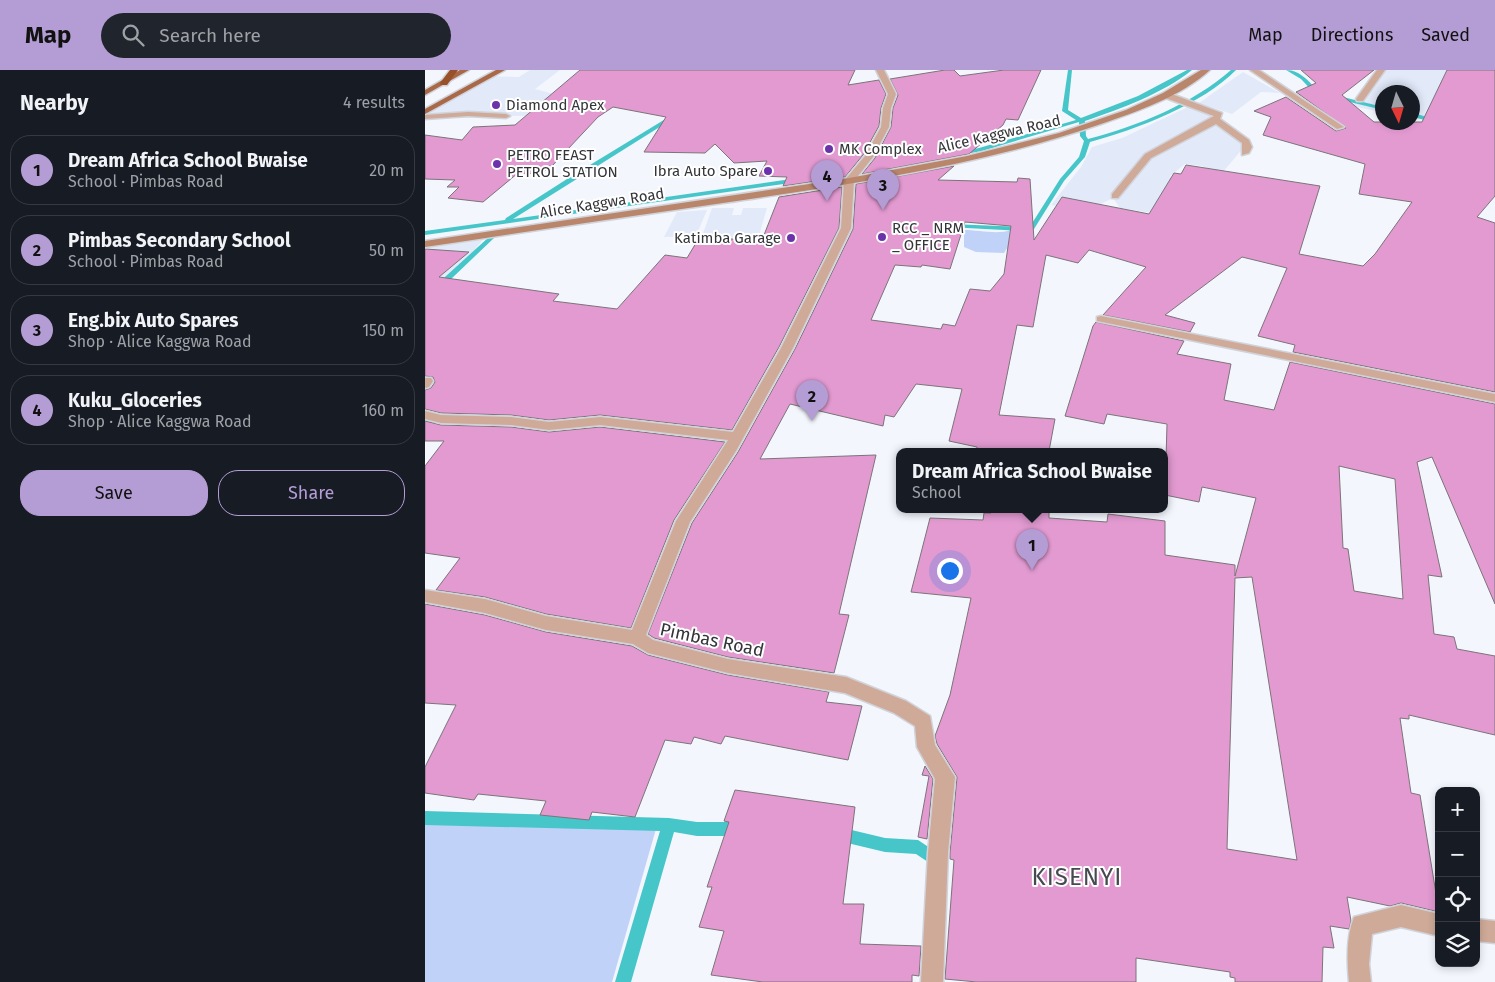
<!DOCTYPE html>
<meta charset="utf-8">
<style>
:root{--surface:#171b24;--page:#20242c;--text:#f1f3f6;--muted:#9ea1a6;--line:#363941;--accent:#b49dd4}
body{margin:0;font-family:"Fira Sans",sans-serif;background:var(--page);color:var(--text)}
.controls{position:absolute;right:15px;bottom:15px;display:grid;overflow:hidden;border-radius:10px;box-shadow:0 2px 8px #0003}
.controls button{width:45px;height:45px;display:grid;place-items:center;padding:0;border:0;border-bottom:1px solid var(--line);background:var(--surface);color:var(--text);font:25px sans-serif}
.compass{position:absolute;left:950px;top:15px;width:45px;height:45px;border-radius:50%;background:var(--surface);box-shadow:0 2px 8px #0003;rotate:175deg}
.you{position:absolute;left:524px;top:500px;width:18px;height:18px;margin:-12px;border:4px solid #fff;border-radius:50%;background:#1a73e8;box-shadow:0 0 0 8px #1a73e833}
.badge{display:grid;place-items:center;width:32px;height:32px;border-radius:50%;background:var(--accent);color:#111;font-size:16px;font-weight:700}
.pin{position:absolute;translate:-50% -41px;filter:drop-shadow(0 1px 2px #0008)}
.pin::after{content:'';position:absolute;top:26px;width:18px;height:15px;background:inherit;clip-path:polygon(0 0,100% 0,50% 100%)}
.popup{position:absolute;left:471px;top:378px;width:272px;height:65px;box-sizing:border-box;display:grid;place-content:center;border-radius:10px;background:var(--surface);filter:drop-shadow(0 1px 4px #0005);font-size:16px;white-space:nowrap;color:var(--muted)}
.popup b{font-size:19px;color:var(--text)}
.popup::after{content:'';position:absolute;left:50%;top:100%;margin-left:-10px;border:10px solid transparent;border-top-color:var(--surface)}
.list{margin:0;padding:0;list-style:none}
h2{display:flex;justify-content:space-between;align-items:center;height:65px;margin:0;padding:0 20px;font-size:21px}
h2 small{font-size:16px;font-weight:400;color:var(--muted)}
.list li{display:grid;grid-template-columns:32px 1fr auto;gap:15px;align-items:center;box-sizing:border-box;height:70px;margin:0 10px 10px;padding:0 10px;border:1px solid var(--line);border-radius:20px}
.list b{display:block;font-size:19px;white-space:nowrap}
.list p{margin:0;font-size:16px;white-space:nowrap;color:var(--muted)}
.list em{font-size:16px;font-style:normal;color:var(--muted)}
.actions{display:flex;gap:10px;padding:15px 20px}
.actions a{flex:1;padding:11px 0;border:1px solid var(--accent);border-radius:20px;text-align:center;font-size:18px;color:var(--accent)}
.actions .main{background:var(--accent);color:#111}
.icon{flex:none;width:28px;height:28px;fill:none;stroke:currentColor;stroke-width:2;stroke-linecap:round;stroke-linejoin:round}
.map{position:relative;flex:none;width:1070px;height:912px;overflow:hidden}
header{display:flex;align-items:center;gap:30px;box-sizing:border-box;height:70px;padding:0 25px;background:var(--accent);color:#111}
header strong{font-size:24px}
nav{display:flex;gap:28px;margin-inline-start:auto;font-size:18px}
.search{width:350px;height:45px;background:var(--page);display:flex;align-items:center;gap:12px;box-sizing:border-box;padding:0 18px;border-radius:28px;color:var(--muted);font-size:19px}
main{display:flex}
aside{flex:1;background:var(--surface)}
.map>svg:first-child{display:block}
.built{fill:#e2e9f9}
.green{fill:#c0d2f8}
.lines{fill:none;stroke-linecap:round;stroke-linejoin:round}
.stream{fill:#46c6c9;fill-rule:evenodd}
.building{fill:#e29ad1;stroke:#7c7479;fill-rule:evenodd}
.lane-casing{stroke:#d1d3da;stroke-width:3}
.street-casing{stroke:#d1d3da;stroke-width:3}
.secondary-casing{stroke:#d1d3da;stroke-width:3}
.primary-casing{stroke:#d1d3da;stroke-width:3}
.highway-casing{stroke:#d1d3da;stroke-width:3}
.lane{fill:#cfaa99;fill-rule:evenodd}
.street{fill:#cfaa99;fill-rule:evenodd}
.secondary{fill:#b9856b;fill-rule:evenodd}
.primary{fill:#a96949;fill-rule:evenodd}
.highway{fill:#995129;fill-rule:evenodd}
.poi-dot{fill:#6a33aa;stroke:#fff;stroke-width:2}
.labels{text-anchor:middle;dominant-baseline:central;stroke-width:4;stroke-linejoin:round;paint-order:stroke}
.far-poi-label{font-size:15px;fill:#343539;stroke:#fff;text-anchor:start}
.far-street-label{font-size:15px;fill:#343539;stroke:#fff}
.street-label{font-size:18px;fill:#343539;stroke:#fff}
.near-quarter-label{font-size:24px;letter-spacing:1px;fill:#464950;stroke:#fff}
</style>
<header>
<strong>Map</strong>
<div class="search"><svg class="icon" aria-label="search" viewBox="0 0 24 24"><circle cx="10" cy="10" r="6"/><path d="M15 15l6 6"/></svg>Search here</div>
<nav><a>Map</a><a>Directions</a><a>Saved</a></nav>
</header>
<main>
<aside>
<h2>Nearby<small>4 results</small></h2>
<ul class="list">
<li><span class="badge">1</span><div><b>Dream Africa School Bwaise</b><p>School · Pimbas Road</p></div><em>20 m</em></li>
<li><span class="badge">2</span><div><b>Pimbas Secondary School</b><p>School · Pimbas Road</p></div><em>50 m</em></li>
<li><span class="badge">3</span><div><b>Eng.bix Auto Spares</b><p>Shop · Alice Kaggwa Road</p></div><em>150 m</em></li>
<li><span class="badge">4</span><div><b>Kuku_Gloceries</b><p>Shop · Alice Kaggwa Road</p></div><em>160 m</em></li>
</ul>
<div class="actions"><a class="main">Save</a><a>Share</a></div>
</aside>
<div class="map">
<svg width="1070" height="912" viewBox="0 0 1070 912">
<rect width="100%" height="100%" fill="#f3f6fd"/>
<!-- built -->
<g class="built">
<path d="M105,0h30l-25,19 30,8 -35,19 -105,-1v-3l59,-36 35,1z"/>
<path d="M958,0h112l-68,50 -14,-3v-25h-30l-1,20 -30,-6z"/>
<path d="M818,2l37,21 -19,-1 -29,22 -33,-11z"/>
<path d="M763,37l21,5 4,5 -5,4 22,13 15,12 -24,28 -19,-8 -17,-2 -15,12 7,11 -13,28 -44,-7 -7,-10 -29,14 -33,-7 30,-38 11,-20 30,-9z"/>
<path d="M287,138h22l-2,7h9l2,-7h24l-9,31 -56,-3z"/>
<path d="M282,140l-11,26 -32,1 13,-25z"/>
<path d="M60,167l-13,16 -47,40v-46z"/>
</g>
<!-- green -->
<g class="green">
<path d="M539,160c14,0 34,5 47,0l5,4 -12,19 -28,-1 -12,-5z"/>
<path d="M233,752l-46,160h-187v-157z"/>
</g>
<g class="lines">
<!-- stream -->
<g class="stream">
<path d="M69,0h6l-75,43v-4z"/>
<path d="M643,0h4l-4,40 13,8 57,-22 49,-26h5c-28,23 -72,39 -107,51l1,15 2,3c50,-13 104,-35 143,-69h5c-33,34 -101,60 -146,72l-5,15 -21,24 -35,56h-4l-1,-1 36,-57 19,-22 5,-16 -4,-5 -1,-14 -97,29 -22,4 -3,-2 22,-5 97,-28 -14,-9z"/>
<path d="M861,0c15,0 24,13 34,23v2h-4l-15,-16z"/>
<path d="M910,25l48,12v3l-50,-12z"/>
<path d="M988,43l25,7 1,1 -3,2 -23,-6z"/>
<path d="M247,45l2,1v2l-161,101 285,-41 3,2 -3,2 -373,53v-4l80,-11 1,-2 61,-39z"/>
<path d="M525,154l73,3 3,2 -3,2 -75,-4 -1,-1z"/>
<path d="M64,167l5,1 -66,63h-3v-6z"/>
<path d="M21,347l4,3 -1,2 -24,2v-6z"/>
<path d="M0,741l244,7 28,4h43l5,2 2,5 -2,5 -5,2h-43l-23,-4 -43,150h-16l45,-151 -235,-6z"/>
<path d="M414,757l46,11 33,2 24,16 2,5 -2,5 -5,2 -21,-14 -31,-2 -46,-11 -5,-2 -2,-5 2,-5z"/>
</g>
</g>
<!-- building -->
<g class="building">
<path d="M155,0h275l-7,15 31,-5 7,14 -5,14 -2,18 -16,29 -18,22 -62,9 4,-9 -28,-1 8,-15 -33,2 -19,-19 -10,9 -61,-1 22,-35 -53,-10 -15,10 -46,49h-3l-7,8 -24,-1 -35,29 -35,-4 11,-11h-12l8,-7 -30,-1v-44l37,5 11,-13 42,-2z"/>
<path d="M520,0h9l6,6 44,-6h37l-23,50 -12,-1 -3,6 -34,29 -107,20 13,-16 16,-31 2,-19 5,-13 -8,-16z"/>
<path d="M876,0h73l-32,25 32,27h48l25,-52h48v126l-18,21 18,6v169l-202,-40 2,-7 -37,-9 29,-68 -45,-11 -77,58 30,8 -5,9 -87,-17 43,-48 -57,-17 -11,13 -32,-8 -13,72 -16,-2 -18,90 56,4 -6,32h-54l-18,-2v-2l-28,-6 13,-52 -46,-5 -22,33 -9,-2 -2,11 -93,-22 -30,55 116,-4 -37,159 10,1 -15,58 -106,-16 -74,-19 -6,-4 44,-111 46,-71 57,-103 58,-120 3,-45 98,-18 -16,14 79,2 1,-4 12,1 4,61 28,-43 87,17 25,-41 7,1 5,-9 134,21 -21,68 64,12 12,-12 37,-52 -53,-8 6,-30 -102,-29 8,-18 -17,-6 32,-14 50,34 10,-3 -50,-36 20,-9zM540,152l46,4 -7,48 -14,17 -20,-2 -15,37 -12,-2 -2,5 -70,-9 24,-55 26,2 1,-2 28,4z"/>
<path d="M417,117l-3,41 -60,119 -47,83 -132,-15 -51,5 -38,-5 -70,-2 -16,-4v-19l6,-2 4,-6 -2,-5 -8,-1v-127l44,3 -30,25 120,17 -6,7 64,8 48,-54 22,3 12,-20 63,2 17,-43z"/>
<path d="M671,252l88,19 -7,13 54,10 -7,36 50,10 16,-48 205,42v200l-63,-147 -15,5 25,115 -14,-2 6,59 20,3 3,12 38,7v79l-86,-20v4l-9,-1 11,75 9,2 19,117 -38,-9 -11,3 -43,-9 4,24 -2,8 -19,-3 4,22 -11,-1 -1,35h-87v-4l-5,-1v-5l-94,-14v24h-159l-32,-3 9,-119 -4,-1v-6l7,-76 -20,-33 -2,-8 15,-41 21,-97 -60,-6 19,-74 53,2 1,-7h7l1,-4h57v9l58,4 1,-8 57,7v34l70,10v11l21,-78 -54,-11 -3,15 -34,-7 2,-71 -60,-10 -3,10 -39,-8 28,-90zM914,396l56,13 8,120 -49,-8 -6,-42 -5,-1zM827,507l45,283 -70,-11 8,-271z"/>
<path d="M0,351l16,4 70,2 38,5 51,-5 125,15 -51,78 -43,108 -85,-14 -61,-17 -49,-7 24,-32 -35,-5v-87l19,-25h-19z"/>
<path d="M0,534l60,11 61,17 86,14 16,9 80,20 101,17 -3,10 36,4 -14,54 -123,-24 -4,8 -27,-7 -3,7 -26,-4 -30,77 -43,-5 -3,8 -49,-5 6,-14 -68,-7 -4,6 -49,-7v-26l31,-62 -31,-2z"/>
<path d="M500,696l8,13 -6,60 -9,-2 11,-61 -7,-1z"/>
<path d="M310,720l120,17 -12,97h21l-4,40 61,2 -2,30 -7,-1v7h-149l-52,-7 13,-44 -25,-4 13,-40h-5l22,-65 -5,-1z"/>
</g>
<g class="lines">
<defs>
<g id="lane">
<path d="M825,0h9l85,57 -7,2z"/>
<path d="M738,23h6l53,20 -2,6 29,21 3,7 -3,6 -7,2v-12l-26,-19 -65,34 -33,40h-6v-4l33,-40 69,-38 -51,-19z"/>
<path d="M43,42l38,2 4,2 -4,2 -38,-2 -43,3v-4z"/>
</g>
<g id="street">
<path d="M451,0h8l12,24 -5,14 -2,19 -16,30 -19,24 -3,47 -58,120 -57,103 -46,71 -44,113 7,5 75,19 118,18 60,24 24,15 5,29 20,32 -7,76 -5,129h-22l7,-129 7,-74 -18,-32 -2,-21 -21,-13 -49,-20 -117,-20 -80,-20 -15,-9 -87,-14 -61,-17 -60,-11v-12l60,9 61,17 86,14 44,-109 52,-81 -128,-15 -51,5 -38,-5 -70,-2 -16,-4v-8l16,4 70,2 38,5 51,-5 133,15 48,-84 60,-120 3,-47 21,-25 16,-29 2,-19 5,-14z"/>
<path d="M952,0h8l-22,31h-6l-1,-2z"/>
<path d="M676,246l394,78v8l-398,-81v-4z"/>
<path d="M0,308h6l2,3 -4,6 -4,1z"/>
<path d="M976,835l38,9v22l-38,-9 -29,7 -3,30 2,18h-22c-2,-21 -3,-45 5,-65z"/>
<path d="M1051,849l19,2v22l-19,-2z"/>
</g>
<path id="secondary" d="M776,0h9c-28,26 -74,42 -109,54 -122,42 -251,60 -378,79 -99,14 -199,29 -298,44v-6l424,-63 118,-22 92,-23 67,-23 37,-17z"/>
<g id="primary">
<path d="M35,0h9l-44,25v-5z"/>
<path d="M71,0h9l-80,44v-5z"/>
</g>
<path id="highway" d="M25,0h8l-11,15h-6l-1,-2z"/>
</defs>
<!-- lane casing -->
<use href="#lane" class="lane-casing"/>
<!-- street casing -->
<use href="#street" class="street-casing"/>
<!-- secondary casing -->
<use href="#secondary" class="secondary-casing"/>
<!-- primary casing -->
<use href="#primary" class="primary-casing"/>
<!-- highway casing -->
<use href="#highway" class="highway-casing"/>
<!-- lane -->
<use href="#lane" class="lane"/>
<!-- street -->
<use href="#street" class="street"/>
<!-- secondary -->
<use href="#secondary" class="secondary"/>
<!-- primary -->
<use href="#primary" class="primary"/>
<!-- highway -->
<use href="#highway" class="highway"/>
</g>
<!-- markers -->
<g class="poi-dot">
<circle cx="71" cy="35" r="5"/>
<circle cx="404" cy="79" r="5"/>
<circle cx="72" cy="94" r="5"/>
<circle cx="343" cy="101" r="5"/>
<circle cx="457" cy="167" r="5"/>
<circle cx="366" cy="168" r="5"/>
</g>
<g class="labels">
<!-- far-poi labels -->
<g class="far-poi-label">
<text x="81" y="35">Diamond Apex</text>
<text x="414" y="79">MK Complex</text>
<text x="82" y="85">PETRO FEAST<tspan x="82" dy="17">PETROL STATION</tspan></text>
<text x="333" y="101" text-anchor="end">Ibra Auto Spare</text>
<text x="467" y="158">RCC _ NRM<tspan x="467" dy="17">_ OFFICE</tspan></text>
<text x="356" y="168" text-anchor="end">Katimba Garage</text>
</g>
<!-- far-street labels -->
<g class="far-street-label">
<text transform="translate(574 64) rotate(-13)">Alice Kaggwa Road</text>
<text transform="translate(177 133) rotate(-9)">Alice Kaggwa Road</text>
</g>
<!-- street labels -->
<g class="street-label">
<text transform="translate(287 570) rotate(12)">Pimbas Road</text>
</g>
<!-- near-quarter labels -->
<g class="near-quarter-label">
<text x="652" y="807">KISENYI</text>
</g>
</g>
</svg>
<div class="controls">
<button>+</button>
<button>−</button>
<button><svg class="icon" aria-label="locate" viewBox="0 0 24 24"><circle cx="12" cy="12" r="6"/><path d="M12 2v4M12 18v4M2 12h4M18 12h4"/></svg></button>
<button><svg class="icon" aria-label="layers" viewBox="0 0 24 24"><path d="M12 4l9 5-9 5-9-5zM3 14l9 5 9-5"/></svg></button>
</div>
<svg class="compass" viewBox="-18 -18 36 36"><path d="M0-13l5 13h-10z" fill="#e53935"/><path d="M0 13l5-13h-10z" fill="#9ea1a6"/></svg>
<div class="you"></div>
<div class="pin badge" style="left:607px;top:500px">1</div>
<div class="popup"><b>Dream Africa School Bwaise</b>School</div>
<div class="pin badge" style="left:387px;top:351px">2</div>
<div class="pin badge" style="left:458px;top:140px">3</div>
<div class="pin badge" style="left:402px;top:131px">4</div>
</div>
</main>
